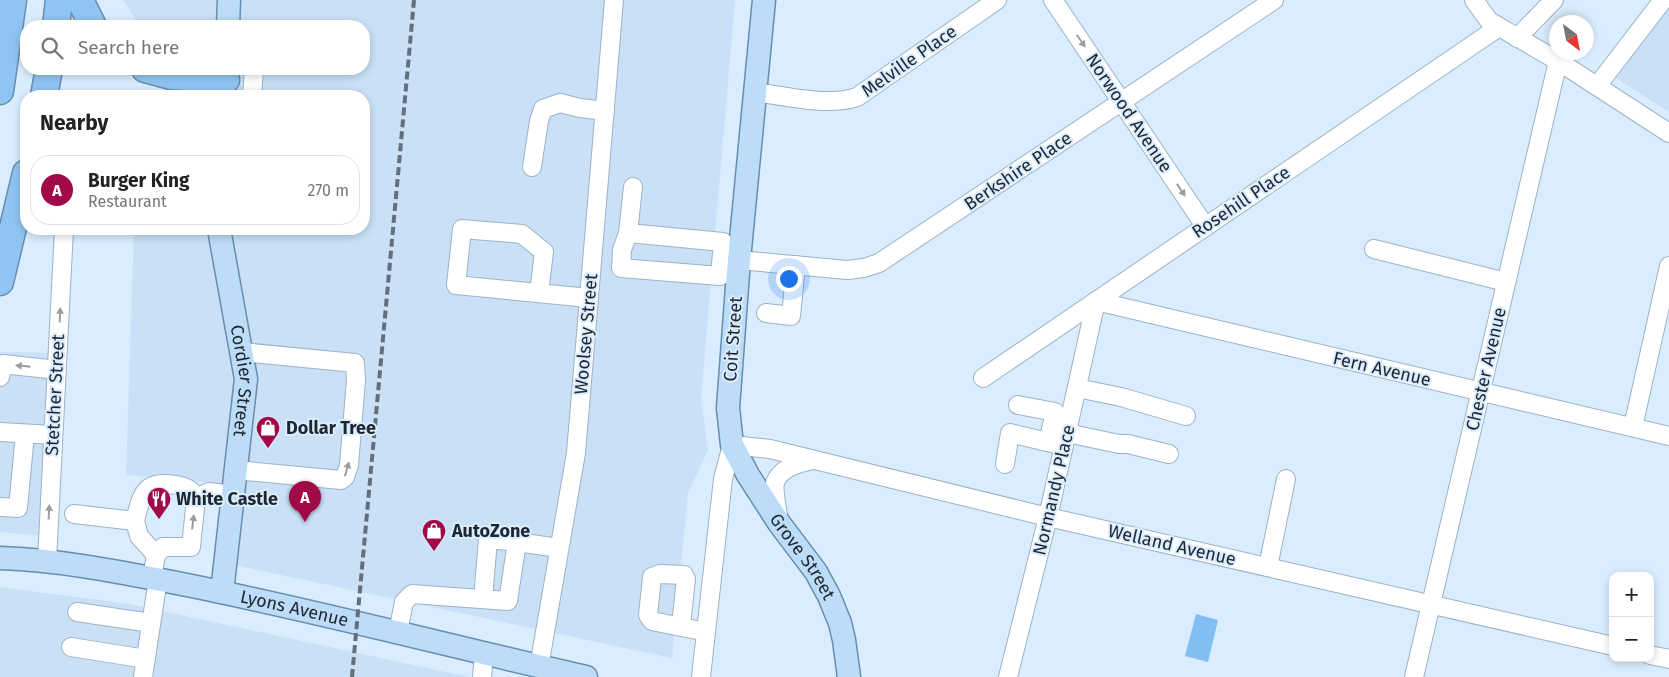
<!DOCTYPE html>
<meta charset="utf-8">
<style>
:root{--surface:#fff;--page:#f2f2f2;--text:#222;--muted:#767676;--line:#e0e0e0;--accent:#a20948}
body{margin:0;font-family:"Fira Sans",sans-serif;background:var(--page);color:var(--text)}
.controls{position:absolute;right:15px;bottom:15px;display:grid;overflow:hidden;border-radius:10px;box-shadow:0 2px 8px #0003}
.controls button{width:45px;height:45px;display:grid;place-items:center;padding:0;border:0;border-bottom:1px solid var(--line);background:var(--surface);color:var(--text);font:25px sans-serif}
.compass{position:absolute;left:1549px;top:15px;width:45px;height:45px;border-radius:50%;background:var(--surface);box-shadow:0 2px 8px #0003;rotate:148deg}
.you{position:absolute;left:788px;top:278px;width:18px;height:18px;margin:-12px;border:4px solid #fff;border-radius:50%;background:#1a73e8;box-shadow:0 0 0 8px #1a73e833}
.badge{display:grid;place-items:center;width:32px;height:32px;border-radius:50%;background:var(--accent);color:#fff;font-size:16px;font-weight:700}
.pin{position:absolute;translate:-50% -41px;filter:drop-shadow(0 1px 2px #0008)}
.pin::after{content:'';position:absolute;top:26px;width:18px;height:15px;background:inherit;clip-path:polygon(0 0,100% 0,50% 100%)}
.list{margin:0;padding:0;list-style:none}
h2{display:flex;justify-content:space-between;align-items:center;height:65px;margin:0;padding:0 20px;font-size:21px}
h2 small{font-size:16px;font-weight:400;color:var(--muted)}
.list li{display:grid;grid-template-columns:32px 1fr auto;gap:15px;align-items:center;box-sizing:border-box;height:70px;margin:0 10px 10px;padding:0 10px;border:1px solid var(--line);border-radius:20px}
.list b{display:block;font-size:19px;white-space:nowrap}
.list p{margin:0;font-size:16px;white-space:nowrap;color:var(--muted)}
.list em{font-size:16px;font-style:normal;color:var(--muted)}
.icon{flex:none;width:28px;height:28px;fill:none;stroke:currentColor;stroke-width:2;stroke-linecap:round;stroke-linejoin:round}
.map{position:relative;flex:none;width:1669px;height:677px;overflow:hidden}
.search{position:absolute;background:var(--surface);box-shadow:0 2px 8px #0003;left:20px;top:20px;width:350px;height:55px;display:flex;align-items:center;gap:12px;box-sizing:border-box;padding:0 18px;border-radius:20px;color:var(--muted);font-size:19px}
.panel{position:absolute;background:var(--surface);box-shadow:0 2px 8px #0003;left:20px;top:90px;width:350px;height:145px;border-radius:20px}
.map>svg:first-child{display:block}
.built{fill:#cae0f6}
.green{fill:#80bef3}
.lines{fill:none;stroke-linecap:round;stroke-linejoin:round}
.minor-casing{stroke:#9cb2c6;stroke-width:20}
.major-casing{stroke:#688dae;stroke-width:25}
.highway-casing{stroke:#688dae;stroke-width:29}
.minor{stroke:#fff;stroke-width:18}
.major{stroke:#bcdcf7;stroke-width:22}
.highway{stroke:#90c4f2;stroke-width:26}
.rail{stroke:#636f7b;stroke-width:4;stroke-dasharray:8 4;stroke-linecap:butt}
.oneway{fill:#9a9ea1}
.labels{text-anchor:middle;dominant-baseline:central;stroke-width:4;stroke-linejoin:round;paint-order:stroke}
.street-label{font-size:18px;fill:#1e272f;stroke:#daedfe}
.poi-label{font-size:18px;font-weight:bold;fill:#1e272f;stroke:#daedfe;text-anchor:start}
</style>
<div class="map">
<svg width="1669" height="677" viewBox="0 0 1669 677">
<rect width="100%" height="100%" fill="#daedfe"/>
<!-- built -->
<g class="built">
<path d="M123,0h612l-34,398 7,52 -20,43 -16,165 -447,-95 11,-78 -110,-10 8,-246h230v-133h-141l2,-27h139v-43h-224z"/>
<path d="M1669,0v112l-66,-42z"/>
<path d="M0,352l58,1 -14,183 -44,-4z"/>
<path d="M0,587l129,17 340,73h-469z"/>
</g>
<!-- green -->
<path class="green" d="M1196,614l22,6 -10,42 -23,-6z"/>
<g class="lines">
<defs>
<g id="minor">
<path d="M1053,0l152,226"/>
<path d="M1474,0l15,21 69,40 111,72"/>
<path d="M1517,38l37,-38"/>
<path d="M1597,86l66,-86"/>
<path d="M754,92c31,4 74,15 103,5l140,-97"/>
<path d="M252,96l2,-27"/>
<path d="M532,167l7,-46 4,-12 17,-6 20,5 25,3"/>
<path d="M628,233l95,9 -3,34 -99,-8 1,-18z"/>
<path d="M628,233l5,-46"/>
<path d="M1374,249l132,33"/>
<path d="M739,260l108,10 17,-2 15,-5 395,-263"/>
<path d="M539,293l5,-41 -22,-18 -60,-5 -6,56 133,13"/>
<path d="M766,313l25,3 5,-51"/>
<path d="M0,377l3,-13 54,6"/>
<path d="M983,378l516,-351"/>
<path d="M1077,388l44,9 65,19"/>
<path d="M1018,405l37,7 -7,30"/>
<path d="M1633,427l36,-161"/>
<path d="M0,432l53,3"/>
<path d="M1067,433l52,11h9l41,10"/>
<path d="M1005,464l5,-31 54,13"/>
<path d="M236,470l105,10 4,-3 4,-12 7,-85 -1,-17 -113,-11"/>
<path d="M196,498l13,-6 24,3"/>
<path d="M0,507l18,1 7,-74"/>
<path d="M74,514l61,7 4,15 17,19"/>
<path d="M135,521c3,-11 5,-26 14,-33 9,-7 34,-4 42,3 2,2 4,4 5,7l-5,49h-28l-7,8 -4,23"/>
<path d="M779,522c-1,-9 -6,-31 -4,-39 5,-16 25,-20 38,-23"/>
<path d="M47,561l17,-332"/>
<path d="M1268,567l18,-88"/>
<path d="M483,599l5,-60 29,3"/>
<path d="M77,612l74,11"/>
<path d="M681,626l5,-47 -2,-4 -24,-1 -8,3 -4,38 4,6 54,11"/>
<path d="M398,632l6,-30 8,-8 96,7 9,-59 42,6"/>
<path d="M71,647l75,12"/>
<path d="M1650,655l19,4"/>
<path d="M539,667l37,-214 38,-453"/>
<path d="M143,677l15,-98"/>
<path d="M482,677l2,-24"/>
<path d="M701,677l22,-198 9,-34 38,4 278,68 565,129"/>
<path d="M1008,677l40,-160 48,-216 573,135"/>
<path d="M1414,677l144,-616"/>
</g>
<g id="major">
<path id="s1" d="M764,0l-25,260 -11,148 4,37 16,30 31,48 37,49 13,24 11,27 4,17 5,37"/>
<path d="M228,26l1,-26"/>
<path id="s2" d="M219,229l27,150 -24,213"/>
<path id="s3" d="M0,558c63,2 125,15 187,27 134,27 266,62 399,92"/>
</g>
<g id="highway">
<path d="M80,0l13,26"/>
<path d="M56,26l3,-26"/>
<path d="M145,69l26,7 55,4"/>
<path d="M0,91l13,-91"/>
<path d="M44,96l5,-27"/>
<path d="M0,282l26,-109"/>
</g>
</defs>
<!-- minor casing -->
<use href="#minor" class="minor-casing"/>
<!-- major casing -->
<use href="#major" class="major-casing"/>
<!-- highway casing -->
<use href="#highway" class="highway-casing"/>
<!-- minor -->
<use href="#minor" class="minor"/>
<!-- major -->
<use href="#major" class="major"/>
<!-- highway -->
<use href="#highway" class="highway"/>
<!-- rail -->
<path class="rail" d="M352,677l62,-677"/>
</g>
<!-- one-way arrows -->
<defs><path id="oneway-solid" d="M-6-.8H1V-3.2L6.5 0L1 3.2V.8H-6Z" transform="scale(1.25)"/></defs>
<g class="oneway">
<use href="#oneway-solid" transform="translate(1081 41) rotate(56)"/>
<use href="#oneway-solid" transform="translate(1181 190) rotate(56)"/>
<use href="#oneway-solid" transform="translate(60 315) rotate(-87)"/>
<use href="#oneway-solid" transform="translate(23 366) rotate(-174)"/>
<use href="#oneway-solid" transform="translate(347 469) rotate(-74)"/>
<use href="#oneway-solid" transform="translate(49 512) rotate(-87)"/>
<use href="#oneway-solid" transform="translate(193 522) rotate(-83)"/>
</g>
<!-- icons -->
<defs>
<symbol id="shop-pin" viewBox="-11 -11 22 30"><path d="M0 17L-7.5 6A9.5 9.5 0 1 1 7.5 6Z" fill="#a20948" stroke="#daedfe"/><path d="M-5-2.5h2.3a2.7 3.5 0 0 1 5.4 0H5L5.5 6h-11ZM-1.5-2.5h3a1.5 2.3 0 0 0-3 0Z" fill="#fff"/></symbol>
<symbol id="restaurant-pin" viewBox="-11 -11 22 30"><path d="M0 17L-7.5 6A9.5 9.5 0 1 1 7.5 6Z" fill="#a20948" stroke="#daedfe"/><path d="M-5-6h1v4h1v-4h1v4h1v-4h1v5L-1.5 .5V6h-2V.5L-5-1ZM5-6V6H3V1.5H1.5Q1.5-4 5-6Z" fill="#fff"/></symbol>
</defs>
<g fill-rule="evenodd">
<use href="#shop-pin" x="254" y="414" width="28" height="38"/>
<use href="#restaurant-pin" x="145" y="485" width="28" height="38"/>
<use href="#shop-pin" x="420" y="517" width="28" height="38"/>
</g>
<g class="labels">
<!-- street labels -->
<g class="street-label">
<text transform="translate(909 61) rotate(-35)">Melville Place</text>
<text transform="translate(1129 113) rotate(56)">Norwood Avenue</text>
<text transform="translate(1018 171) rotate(-34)">Berkshire Place</text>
<text transform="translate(1241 202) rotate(-34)">Rosehill Place</text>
<text transform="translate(586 334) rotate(-85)">Woolsey Street</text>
<text transform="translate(733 339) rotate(-86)">Coit Street</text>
<text transform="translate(1382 369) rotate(13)">Fern Avenue</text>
<text transform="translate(1486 369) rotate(-77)">Chester Avenue</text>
<text stroke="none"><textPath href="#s2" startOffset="154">Cordier Street</textPath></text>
<text transform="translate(55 395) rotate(-87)">Stetcher Street</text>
<text transform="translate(1054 490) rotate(-77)">Normandy Place</text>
<text transform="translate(1172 545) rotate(13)">Welland Avenue</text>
<text stroke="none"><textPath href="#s1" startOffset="579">Grove Street</textPath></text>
<text stroke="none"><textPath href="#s3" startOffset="299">Lyons Avenue</textPath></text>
</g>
<!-- poi labels -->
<g class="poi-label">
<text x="286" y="428">Dollar Tree</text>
<text x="176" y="499">White Castle</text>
<text x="452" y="531">AutoZone</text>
</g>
</g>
</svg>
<div class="controls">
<button>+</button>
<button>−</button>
</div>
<svg class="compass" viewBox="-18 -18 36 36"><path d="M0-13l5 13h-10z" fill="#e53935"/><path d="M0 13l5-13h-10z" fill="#767676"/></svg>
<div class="you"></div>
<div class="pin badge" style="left:305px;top:522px">A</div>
<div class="search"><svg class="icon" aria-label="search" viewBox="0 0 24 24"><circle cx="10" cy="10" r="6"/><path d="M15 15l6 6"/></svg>Search here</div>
<section class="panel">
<h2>Nearby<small></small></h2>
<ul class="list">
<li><span class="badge">A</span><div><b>Burger King</b><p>Restaurant</p></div><em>270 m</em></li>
</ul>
</section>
</div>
